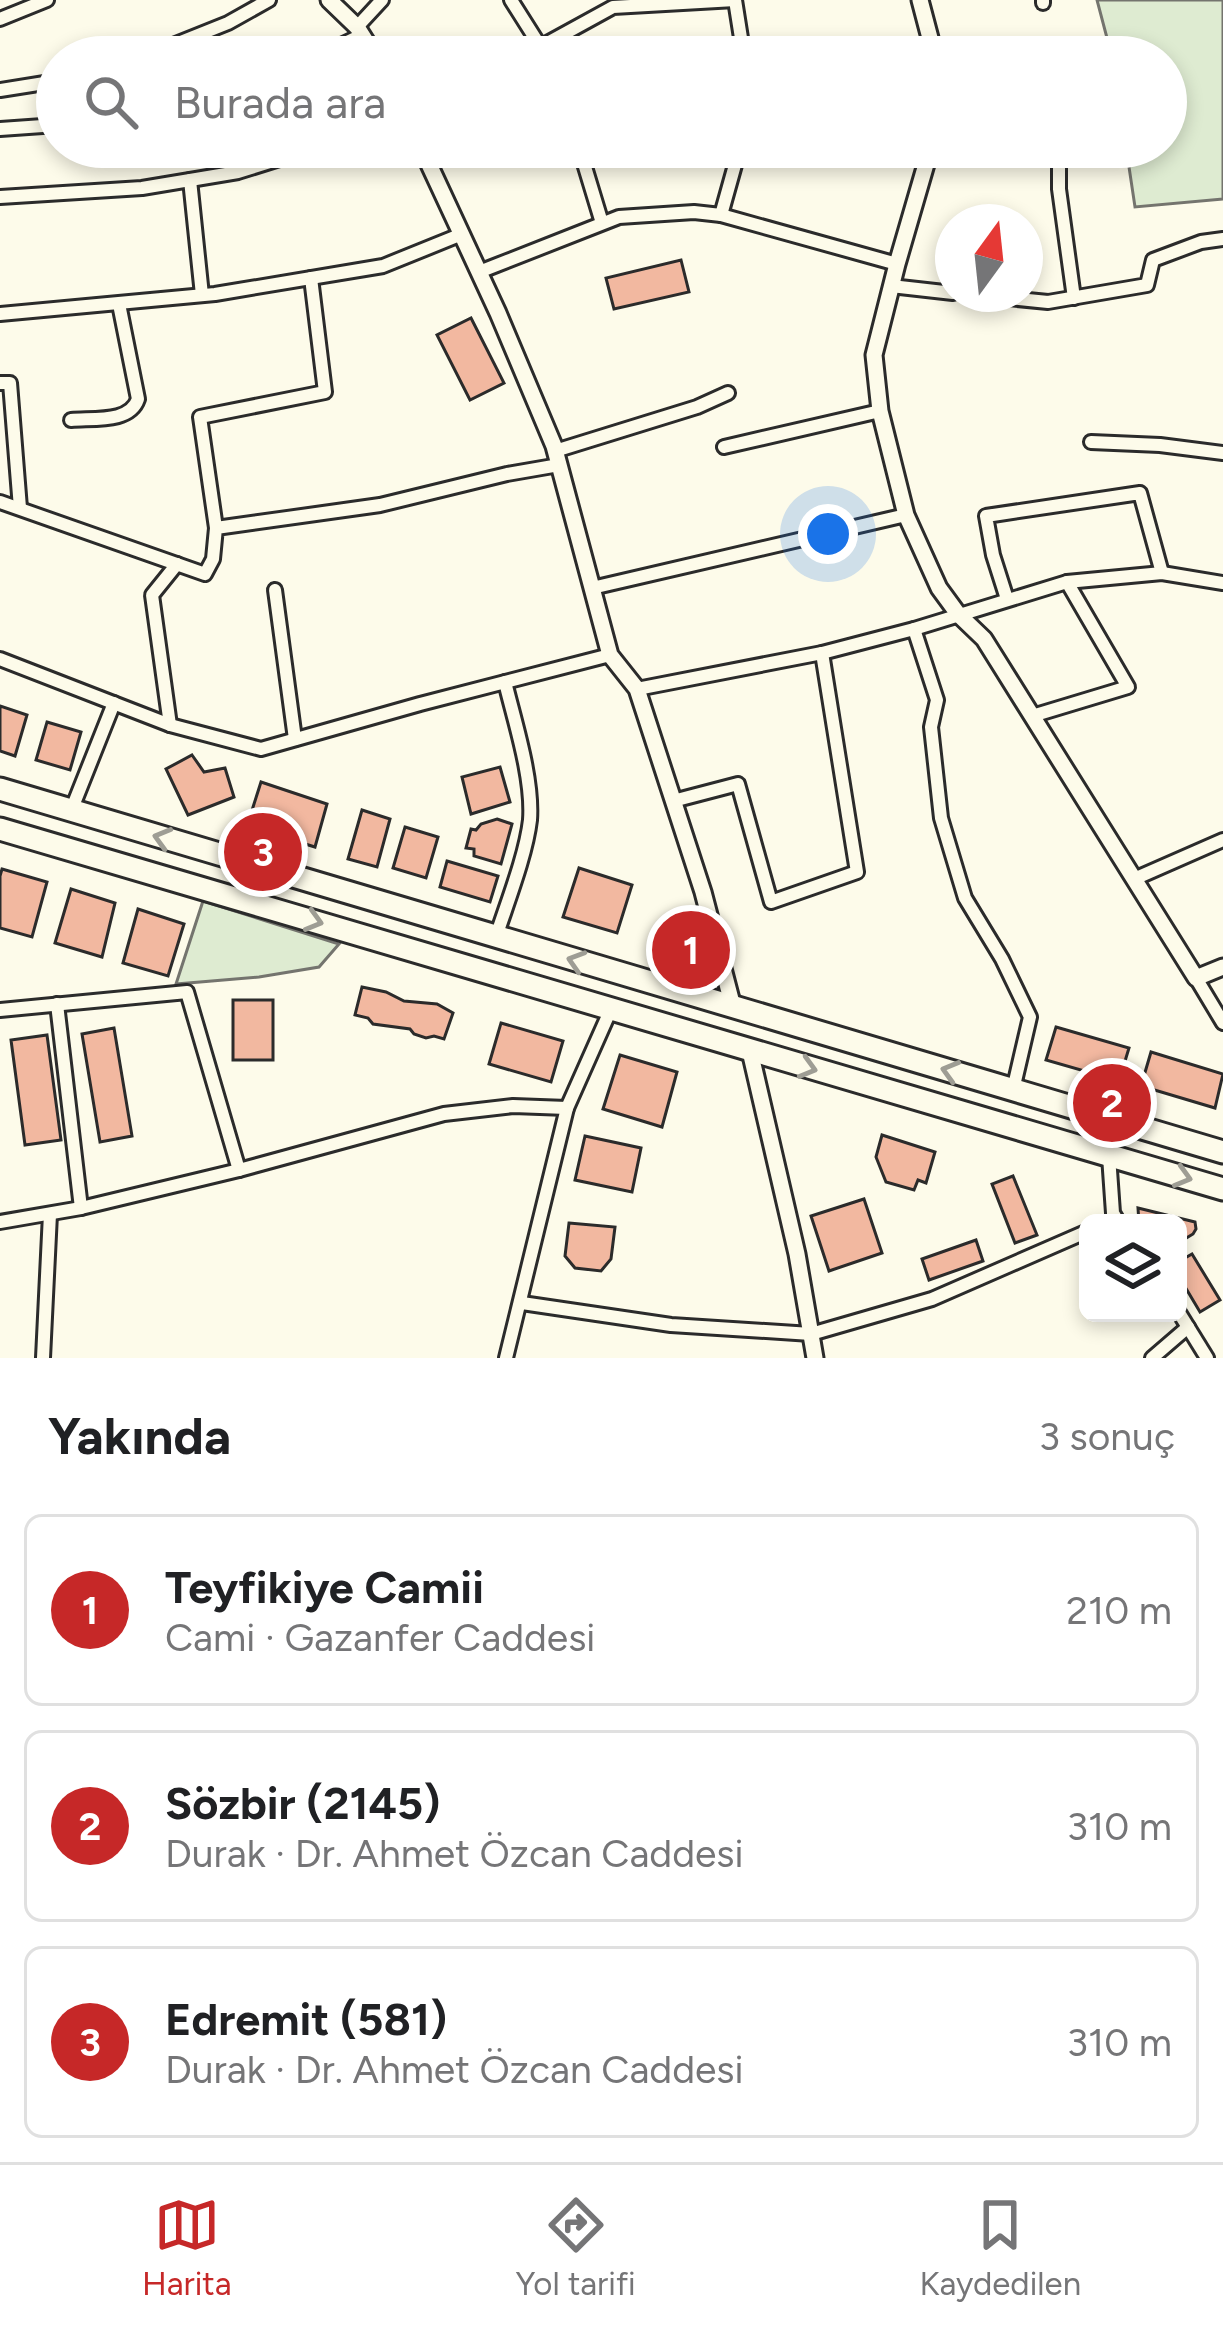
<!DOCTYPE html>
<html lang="tr">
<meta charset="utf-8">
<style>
:root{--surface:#fff;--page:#f6f6f6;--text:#202124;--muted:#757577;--line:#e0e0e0;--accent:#c62828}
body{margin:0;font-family:Figtree,sans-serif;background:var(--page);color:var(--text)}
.controls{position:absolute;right:36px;bottom:36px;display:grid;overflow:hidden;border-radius:18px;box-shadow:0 6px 18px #0003}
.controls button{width:108px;height:108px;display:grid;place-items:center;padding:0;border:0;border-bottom:3px solid var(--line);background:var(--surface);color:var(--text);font:60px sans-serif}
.compass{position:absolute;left:935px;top:204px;width:108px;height:108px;border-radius:50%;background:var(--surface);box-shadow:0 6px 18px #0003;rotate:15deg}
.you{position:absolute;left:828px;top:534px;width:42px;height:42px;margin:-30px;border:9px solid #fff;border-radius:50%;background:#1a73e8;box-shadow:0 0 0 18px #1a73e833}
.badge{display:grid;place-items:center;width:78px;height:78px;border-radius:50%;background:var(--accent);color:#fff;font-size:39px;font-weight:700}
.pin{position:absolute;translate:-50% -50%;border:6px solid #fff;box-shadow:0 3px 12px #0006}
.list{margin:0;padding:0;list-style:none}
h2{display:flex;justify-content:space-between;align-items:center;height:156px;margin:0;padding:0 48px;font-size:51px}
h2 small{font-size:39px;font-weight:400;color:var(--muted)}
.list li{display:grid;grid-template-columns:78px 1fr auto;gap:36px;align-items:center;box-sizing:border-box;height:192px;margin:0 24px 24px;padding:0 24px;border:3px solid var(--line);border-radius:18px}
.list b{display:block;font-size:45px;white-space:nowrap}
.list p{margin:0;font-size:39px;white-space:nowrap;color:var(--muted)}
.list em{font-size:39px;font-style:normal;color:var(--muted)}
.icon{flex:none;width:66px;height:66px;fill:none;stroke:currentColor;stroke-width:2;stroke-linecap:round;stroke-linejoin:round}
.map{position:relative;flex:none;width:1223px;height:1358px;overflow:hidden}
.search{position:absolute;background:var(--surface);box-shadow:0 6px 18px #0003;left:36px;right:36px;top:36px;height:132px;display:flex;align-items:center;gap:30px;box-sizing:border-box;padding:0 42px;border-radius:66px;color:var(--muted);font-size:45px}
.sheet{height:804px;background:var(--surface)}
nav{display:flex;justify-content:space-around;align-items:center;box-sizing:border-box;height:168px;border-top:3px solid var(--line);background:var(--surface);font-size:33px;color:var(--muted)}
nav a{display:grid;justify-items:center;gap:6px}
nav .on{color:var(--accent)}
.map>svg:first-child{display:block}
.green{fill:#deebd1;stroke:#74746e;stroke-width:3}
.building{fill:#f2b8a0;stroke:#2b2b2b;stroke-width:3}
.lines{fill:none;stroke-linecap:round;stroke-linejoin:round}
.minor-casing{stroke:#2b2b2b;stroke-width:18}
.tertiary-casing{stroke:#2b2b2b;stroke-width:21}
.primary-casing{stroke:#2b2b2b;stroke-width:27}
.minor{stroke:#fdfbea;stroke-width:12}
.tertiary{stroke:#fdfbea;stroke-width:15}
.primary{stroke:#fdfbea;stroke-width:21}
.oneway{stroke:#9e9d94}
</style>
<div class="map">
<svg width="1223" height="1358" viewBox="0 0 1223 1358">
<rect width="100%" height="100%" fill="#fdfbea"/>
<!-- green -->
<g class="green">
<path d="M1097,0h126v199l-88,8 -9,-60h40v-90h-54z"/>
<path d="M203,901l136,43 -20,23 -60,10 -83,7z"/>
</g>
<!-- building -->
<g class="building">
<path d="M681,260l8,32 -75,17 -8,-31z"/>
<path d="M471,318l33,65 -34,17 -33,-65z"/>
<path d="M0,706l27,9 -12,41 -15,-5z"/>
<path d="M47,722l34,10 -11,38 -34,-10z"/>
<path d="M192,755l12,17 21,-4 9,29 -46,18 -22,-46z"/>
<path d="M500,767l10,35 -39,12 -9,-37z"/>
<path d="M261,782l66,22 -12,43 -68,-21z"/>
<path d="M362,810l28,9 -13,48 -29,-8z"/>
<path d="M497,819l15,5 -11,40 -27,-8v-7l-8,-1 5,-19 5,1 5,-6z"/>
<path d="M405,827l33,10 -12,41 -33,-10z"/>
<path d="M447,861l51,15 -8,26 -50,-15z"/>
<path d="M579,868l53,17 -15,48 -54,-16z"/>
<path d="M2,869l45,13 -15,55 -32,-9v-52z"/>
<path d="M71,889l44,14 -13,54 -47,-14z"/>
<path d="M138,909l46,15 -16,52 -45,-13z"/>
<path d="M705,930l3,37 -32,3 -3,-38z"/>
<path d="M362,987l24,5 18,9 33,3 16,9 -9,26 -10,-3 -8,2 -12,-4 -4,-5 -37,-5 -5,-6 -13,-3z"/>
<rect x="233" y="1000" width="40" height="60"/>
<path d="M501,1023l62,18 -12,41 -62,-18z"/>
<path d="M1056,1027l73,21 -10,33 -73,-21z"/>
<path d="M114,1028l18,108 -32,6 -18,-108z"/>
<path d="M47,1035l14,105 -36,5 -14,-105z"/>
<path d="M1151,1052l72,22 -8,34 -74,-22z"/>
<path d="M620,1055l57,17 -15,55 -59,-18z"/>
<path d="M882,1135l53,17 -9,31 -8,-3 -4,10 -28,-8 -10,-25z"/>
<path d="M585,1136l56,12 -9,44 -57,-12z"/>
<path d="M1013,1176l24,59 -22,8 -23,-59z"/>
<path d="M864,1199l18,54 -53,18 -18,-55z"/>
<path d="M1138,1208l57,14 1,7 -3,5 -15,9v-20h-39z"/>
<path d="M569,1223l46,4 -4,32 -10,12 -26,-3 -10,-12z"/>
<path d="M976,1240l7,21 -54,19 -7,-21z"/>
<path d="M1192,1254l28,46 -20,12 -22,-37v-13z"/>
</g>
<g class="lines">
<defs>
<g id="minor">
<path d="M511,0l36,57"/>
<path d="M735,0l9,57"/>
<path d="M1043,0v3"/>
<path d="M0,19l47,-19"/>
<path d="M357,27l25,-27"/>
<path d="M542,46l71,-39 122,-7"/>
<path d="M143,57l85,-34 41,-23"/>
<path d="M316,57l46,-22"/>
<path d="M0,90l57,-9"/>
<path d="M0,129l57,-4"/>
<path d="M579,147l23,76"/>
<path d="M1059,147v42l15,109"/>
<path d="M190,180l12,115"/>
<path d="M0,197l142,-9 96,-16 80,-25"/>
<path d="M721,215l19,-68"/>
<path d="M479,272l140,-55 75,-5 27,3 176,49"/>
<path d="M891,286l62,7"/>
<path d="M967,294l81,8 99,-17 6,-25 48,-18 22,-3"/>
<path d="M0,314l215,-20 168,-28 79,-32"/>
<path d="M0,383h10l10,125"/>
<path d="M71,420c23,-2 59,3 67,-21l-19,-95"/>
<path d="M1091,442l69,3 63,8"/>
<path d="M724,447l156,-36"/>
<path d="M555,451l142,-44 31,-14"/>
<path d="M0,502l205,72 8,-15 3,-31 164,-23 127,-31 52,-9"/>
<path d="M216,528l-16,-111 125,-25 -14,-114"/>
<path d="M592,588l314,-73"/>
<path d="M275,590l20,149"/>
<path d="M1007,599l-14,-44 -7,-39 154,-23 22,80"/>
<path d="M914,629l23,71 -6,27 10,91 24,80 37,61 28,58 -17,73"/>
<path d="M0,659l170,66 91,24 159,-45 190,-49"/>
<path d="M637,689l185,-36 92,-24 153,-47 95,-9 61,10"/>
<path d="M1032,716l96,-29 -61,-105"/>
<path d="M170,725l-18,-130 25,-31"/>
<path d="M673,801l65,-17 33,118 86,-30 -35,-219"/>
<path d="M71,811l43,-108"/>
<path d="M1134,879l89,-39"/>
<path d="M496,937c11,-34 30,-82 34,-117 3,-42 -15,-97 -25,-138"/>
<path d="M1196,978l27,45"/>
<path d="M57,1004l24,204"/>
<path d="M0,1010l187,-18 52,178"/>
<path d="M1109,1156l4,57 6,10"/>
<path d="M0,1222l81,-14 158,-38 205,-56 69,-8 54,2"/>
<path d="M522,1303l149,22 140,9 121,-35 156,-68"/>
<path d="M1178,1311l29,47"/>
<path d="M43,1358l7,-144"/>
<path d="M506,1358l61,-250 44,-99"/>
<path d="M1152,1358l36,-31"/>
</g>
<g id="tertiary">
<path d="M329,0l28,27 19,30"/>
<path d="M920,0l15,57"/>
<path d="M421,147l77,166 56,133 56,209 27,34 66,203 30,115"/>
<path d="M931,147l-34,117 -23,91 6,56 26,104 33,73 19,26 26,25 212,339 27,-11"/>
<path d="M750,1051l47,203 18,104"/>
</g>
<g id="primary">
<path d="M0,789l1223,363"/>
<path d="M0,829l1223,360"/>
</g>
</defs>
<!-- minor casing -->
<use href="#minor" class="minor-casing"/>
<!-- tertiary casing -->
<use href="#tertiary" class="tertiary-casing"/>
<!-- primary casing -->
<use href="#primary" class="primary-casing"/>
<!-- minor -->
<use href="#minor" class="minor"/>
<!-- tertiary -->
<use href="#tertiary" class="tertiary"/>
<!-- primary -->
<use href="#primary" class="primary"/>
</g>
<!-- one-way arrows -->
<defs><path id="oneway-chevron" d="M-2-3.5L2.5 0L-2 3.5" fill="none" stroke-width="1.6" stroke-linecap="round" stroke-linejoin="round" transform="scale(3)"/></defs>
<g class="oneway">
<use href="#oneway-chevron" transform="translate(162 838) rotate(-164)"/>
<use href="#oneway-chevron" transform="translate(314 921) rotate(16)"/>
<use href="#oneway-chevron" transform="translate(576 961) rotate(-163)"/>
<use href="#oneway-chevron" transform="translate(808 1068) rotate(16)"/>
<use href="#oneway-chevron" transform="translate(950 1071) rotate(-164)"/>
<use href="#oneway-chevron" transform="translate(1183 1177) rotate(16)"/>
</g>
</svg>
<div class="controls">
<button><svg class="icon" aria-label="layers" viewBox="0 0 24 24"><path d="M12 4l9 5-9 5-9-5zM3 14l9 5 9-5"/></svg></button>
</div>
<svg class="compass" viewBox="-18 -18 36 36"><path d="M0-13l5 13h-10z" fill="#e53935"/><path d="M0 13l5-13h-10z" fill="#757577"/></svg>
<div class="you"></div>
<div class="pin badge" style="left:691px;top:950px">1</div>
<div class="pin badge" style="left:1112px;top:1103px">2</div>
<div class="pin badge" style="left:263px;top:852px">3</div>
<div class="search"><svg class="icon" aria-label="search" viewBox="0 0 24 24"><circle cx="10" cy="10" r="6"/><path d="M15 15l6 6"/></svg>Burada ara</div>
</div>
<section class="sheet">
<h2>Yakında<small>3 sonuç</small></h2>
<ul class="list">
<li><span class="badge">1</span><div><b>Teyfikiye Camii</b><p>Cami · Gazanfer Caddesi</p></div><em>210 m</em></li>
<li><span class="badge">2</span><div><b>Sözbir (2145)</b><p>Durak · Dr. Ahmet Özcan Caddesi</p></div><em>310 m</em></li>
<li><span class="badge">3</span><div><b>Edremit (581)</b><p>Durak · Dr. Ahmet Özcan Caddesi</p></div><em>310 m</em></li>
</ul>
</section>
<nav>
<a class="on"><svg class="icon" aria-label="map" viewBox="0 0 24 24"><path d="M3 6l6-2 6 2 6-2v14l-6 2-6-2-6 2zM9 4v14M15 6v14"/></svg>Harita</a>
<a><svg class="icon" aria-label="directions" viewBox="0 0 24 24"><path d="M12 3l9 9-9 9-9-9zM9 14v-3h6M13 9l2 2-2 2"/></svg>Yol tarifi</a>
<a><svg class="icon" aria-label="saved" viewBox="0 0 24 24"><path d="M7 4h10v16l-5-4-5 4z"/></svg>Kaydedilen</a>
</nav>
